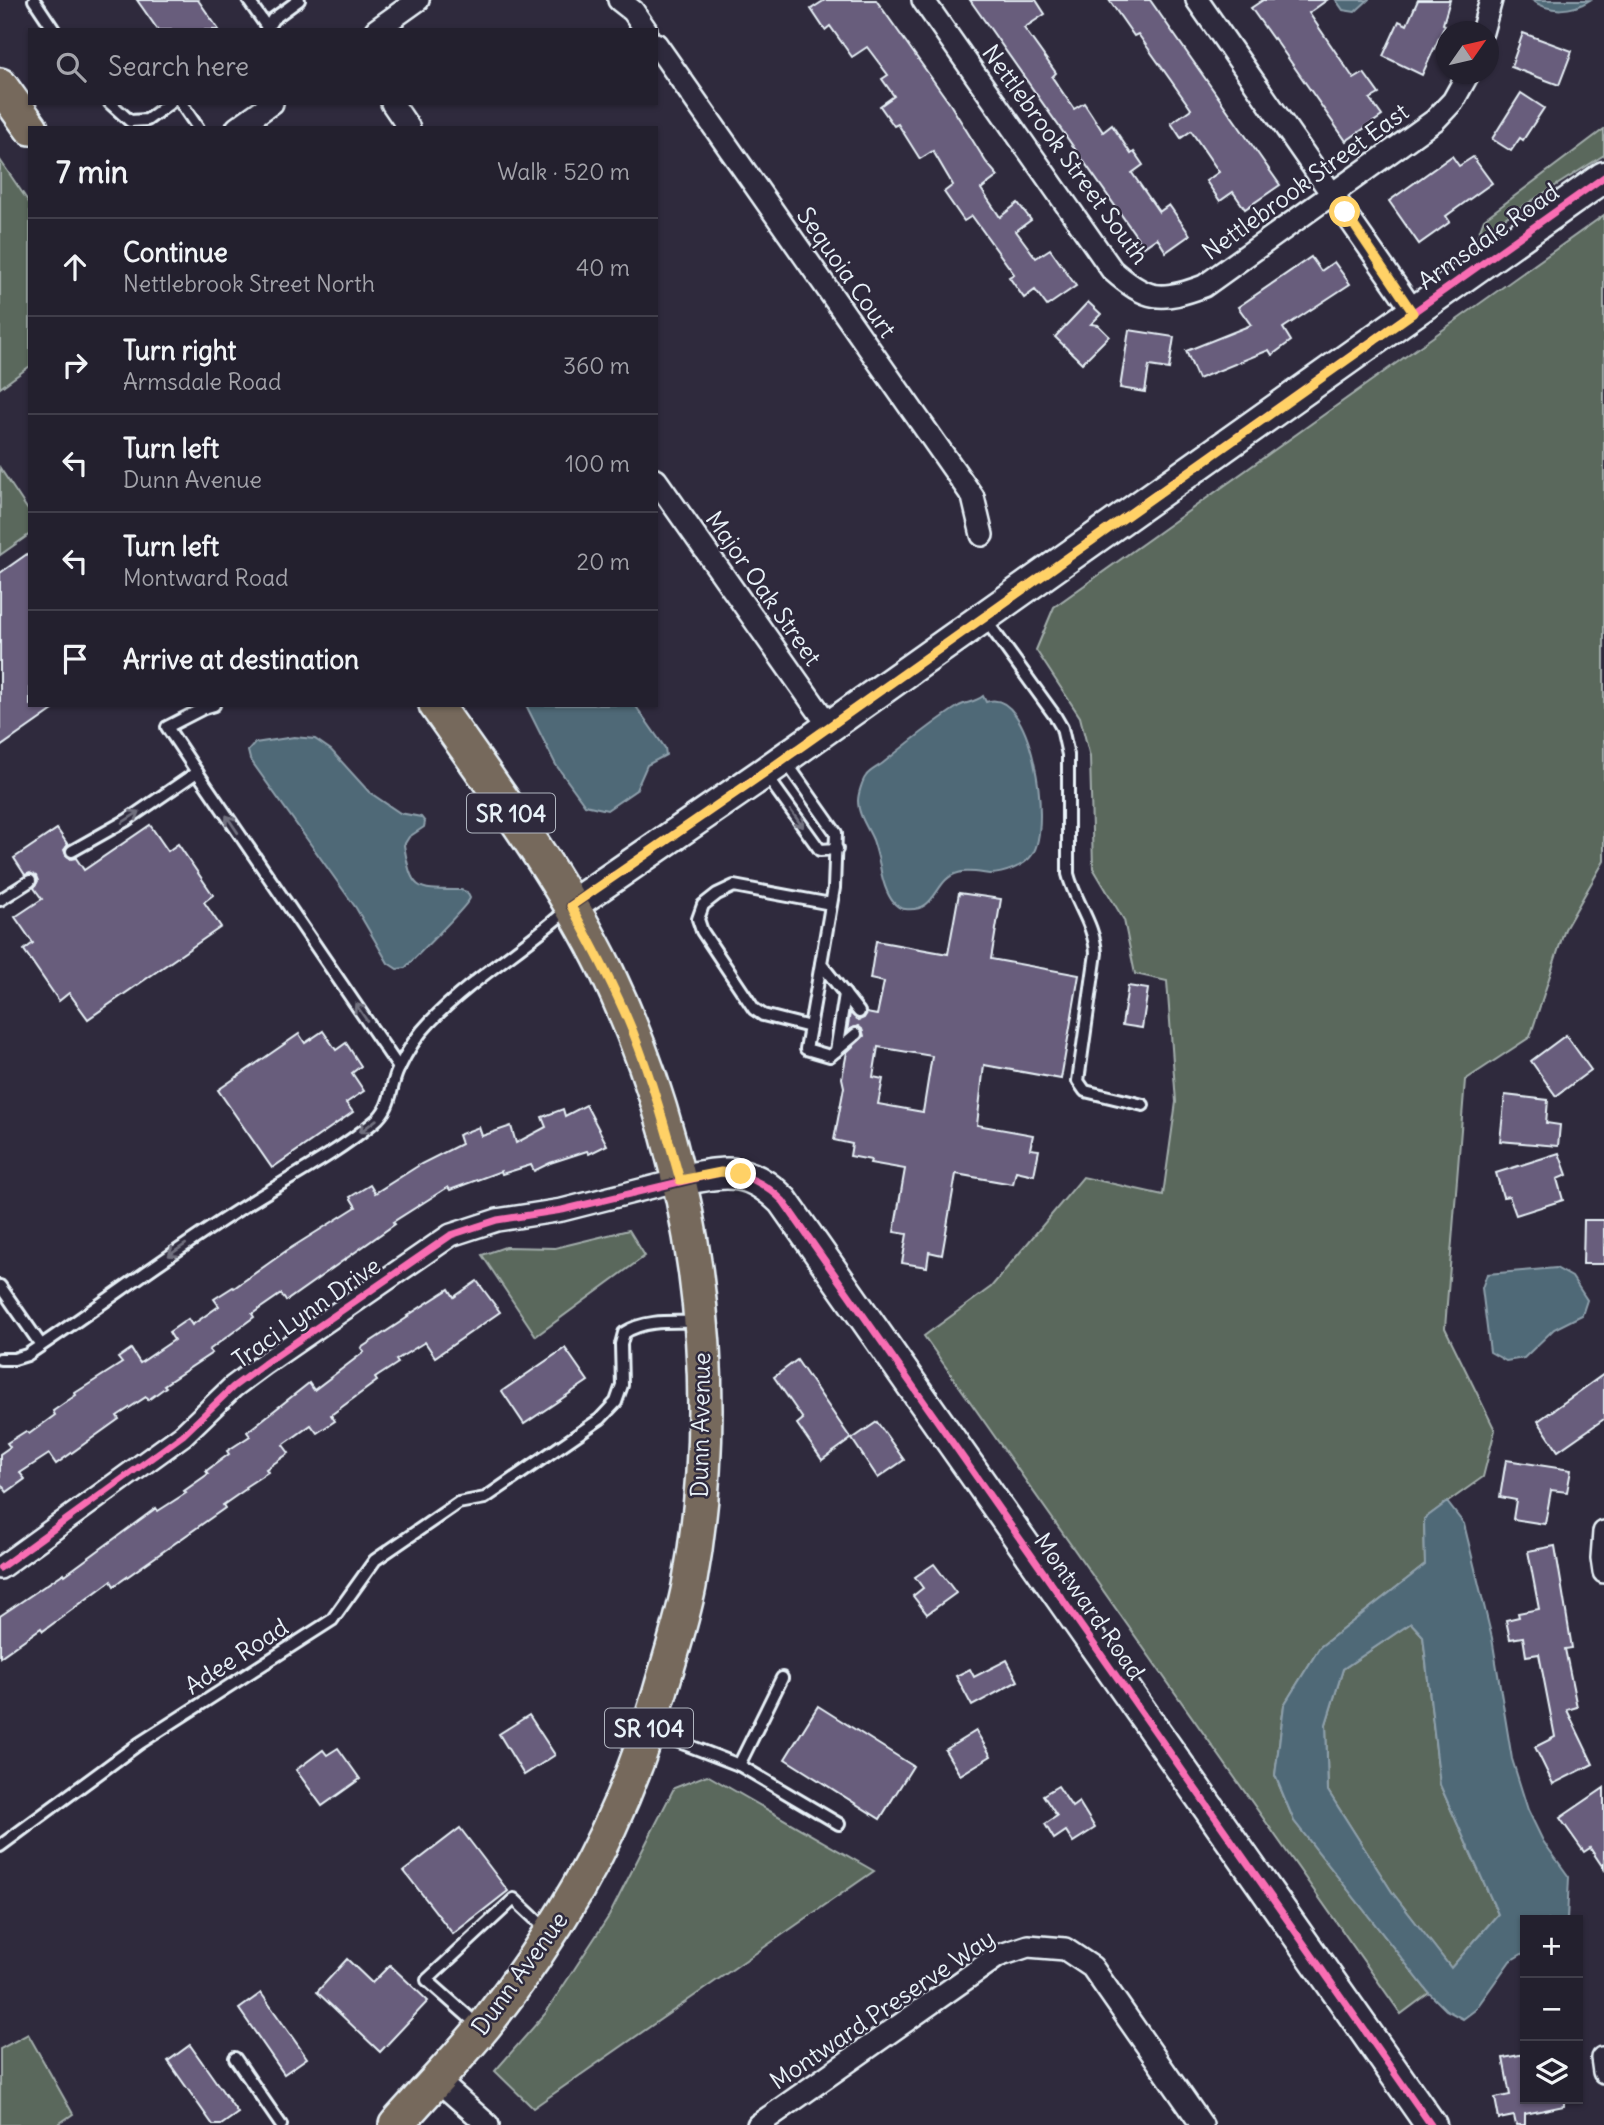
<!DOCTYPE html>
<meta charset="utf-8">
<style>
:root{--surface:#23202e;--page:#2b2836;--text:#f1f3f6;--muted:#a3a3aa;--line:#403e4a}
body{margin:0;font-family:Delius,sans-serif;background:var(--page);color:var(--text)}
.controls{position:absolute;right:21px;bottom:21px;display:grid;overflow:hidden;border-radius:0px;box-shadow:0 2px 5px #0004}
.controls button{width:63px;height:63px;display:grid;place-items:center;padding:0;border:0;border-bottom:2px solid var(--line);background:var(--surface);color:var(--text);font:35px sans-serif}
.compass{position:absolute;left:1436px;top:21px;width:63px;height:63px;border-radius:50%;background:var(--surface);box-shadow:0 2px 5px #0004;rotate:56deg}
.stop{position:absolute;width:21px;height:21px;margin:-16px;border:5px solid #ffd166;border-radius:50%;background:#fff}
.stop.end{background:#ffd166;border-color:#fff;box-shadow:0 2px 7px #0008}
.list{margin:0;padding:0;list-style:none}
h2{display:flex;justify-content:space-between;align-items:center;height:91px;margin:0;padding:0 28px;font-size:30px}
h2 small{font-size:23px;font-weight:400;color:var(--muted)}
.list li{display:grid;grid-template-columns:46px 1fr auto;gap:21px;align-items:center;box-sizing:border-box;height:98px;padding:0 28px;border-top:2px solid var(--line)}
.list b{display:block;font-size:26px;white-space:nowrap}
.list p{margin:0;font-size:23px;white-space:nowrap;color:var(--muted)}
.list em{font-size:23px;font-style:normal;color:var(--muted)}
.icon{flex:none;width:38px;height:38px;fill:none;stroke:currentColor;stroke-width:2;stroke-linecap:round;stroke-linejoin:round}
.map{position:relative;flex:none;width:1604px;height:2125px;overflow:hidden}
.search{position:absolute;background:var(--surface);box-shadow:0 2px 5px #0004;left:28px;top:28px;width:630px;height:77px;display:flex;align-items:center;gap:18px;box-sizing:border-box;padding:0 24px;border-radius:0px;color:var(--muted);font-size:26px}
.panel{position:absolute;background:var(--surface);box-shadow:0 2px 5px #0004;left:28px;top:126px;width:630px;height:581px;border-radius:0px}
.map>svg:first-child{display:block}
.green{fill:#5a675c;stroke:#a1acaa;stroke-width:2}
.water{fill:#506977;stroke:#8d9fab;stroke-width:2;fill-rule:evenodd}
.building{fill:#675d7b;stroke:#e8f1f8;stroke-width:2;fill-rule:evenodd}
.lines{fill:none;stroke-linecap:round;stroke-linejoin:round}
.lane-casing{stroke:#e8f1f8;stroke-width:16}
.street-casing{stroke:#e8f1f8;stroke-width:26}
.secondary-casing{stroke:#e8f1f8;stroke-width:35}
.primary-casing{stroke:#e8f1f8;stroke-width:38}
.lane{stroke:#2f2a3d;stroke-width:10}
.street{stroke:#2f2a3d;stroke-width:21}
.secondary{stroke:#2f2a3d;stroke-width:30}
.primary{stroke:#76695c;stroke-width:33}
.cycleway-casing{stroke:#2f2a3d;stroke-width:11}
.cycleway{stroke:#f96db3;stroke-width:7}
.oneway{stroke:#70707e}
.route{stroke:#ffd166;stroke-width:9}
.labels{text-anchor:middle;dominant-baseline:central;stroke-width:5;stroke-linejoin:round;paint-order:stroke}
.shield{fill:#2f2a3d;stroke:#b0b5c0;stroke-width:2}
.shield-label{font-size:23px;font-weight:bold;fill:#e8f1f8}
.street-label{font-size:24px;fill:#e8f1f8;stroke:#2f2a3d}
</style>
<div class="map">
<svg width="1604" height="2125" viewBox="0 0 1604 2125">
<rect width="100%" height="100%" fill="#2f2a3d"/>
<filter id="ink" filterUnits="userSpaceOnUse"><feTurbulence type="fractalNoise" baseFrequency=".0143" numOctaves="2"/><feDisplacementMap in="SourceGraphic" scale="14" xChannelSelector="R" yChannelSelector="G"/><feConvolveMatrix kernelMatrix="1 2 1 2 8 2 1 2 1" color-interpolation-filters="sRGB"/></filter>
<g filter="url(#ink)">
<!-- green -->
<g class="green">
<path d="M1604,129v26l-126,80 6,-16z"/>
<path d="M0,160l30,44v162l-30,22z"/>
<path d="M1604,215v646l-39,68 -35,108 -65,43 -20,248 50,102 -12,47 -59,42 1,46 -105,82 -36,58 -9,70 19,46 135,172 -28,21 -477,-678 67,-49 92,-110 80,18 13,-93 -9,-121 -32,-7 -11,-54 -31,-52 -3,-111 -10,-40 -44,-67 18,-43z"/>
<path d="M0,468l30,45v21l-30,21z"/>
<path d="M629,1230l16,26 -109,80 -54,-81 23,-8 50,1z"/>
<path d="M1411,1623l12,13 17,149 58,129 -47,54 -59,-76 -64,-101 -2,-67 17,-55z"/>
<path d="M707,1775l167,96 -341,237 -38,-37 50,-57 64,-98 65,-128z"/>
<path d="M28,2034l45,80 -16,11h-57v-76z"/>
</g>
<!-- water -->
<g class="water">
<path d="M1336,0h32l-13,12 -12,-2z"/>
<path d="M1532,0h58c-18,12 -41,13 -58,0z"/>
<path d="M983,696l3,6c45,-17 67,124 46,153 -7,11 -29,19 -42,19 -9,-1 -23,-4 -32,-1 -24,6 -20,40 -53,36 -16,-1 -23,-30 -25,-43 -2,-9 -4,-17 -7,-26 -5,-12 -15,-25 -15,-39 0,-6 4,-20 8,-25 3,-5 12,-9 17,-13 25,-20 49,-40 76,-57 8,-4 17,-4 24,-10z"/>
<path d="M526,705h109l30,43 1,7 -19,10 -11,25 -29,20 -22,-5 -29,-40z"/>
<path d="M294,737l21,2 16,11 38,42 31,21 21,4 4,5 -1,5 -15,10 -5,8c8,47 12,45 57,45l6,2 3,6c-2,8 -55,59 -65,70l-8,1 -9,-6 -32,-55 -106,-149 -2,-8 7,-8z"/>
<path d="M1556,1268l16,9 15,23 -5,15 -28,14 -30,29 -18,3 -16,-9 -8,-64 5,-14z"/>
<path d="M1447,1502l17,22 28,114 20,121 16,51 15,31 26,36 -2,43h-42v32l-15,9 -35,49 -12,9 -17,-9 -17,-17 -135,-172 -19,-46 9,-70 36,-58 105,-82 -1,-46zM1411,1623l12,13 17,149 58,129 -47,54 -59,-76 -64,-101 -2,-67 17,-55z"/>
</g>
<!-- building -->
<g class="building">
<path d="M137,0h61l21,30h-61z"/>
<path d="M825,0h51l74,104 36,58 12,14 -17,13 19,28 18,-14 13,17 -15,11 20,27 14,-9 26,37 -29,20 -12,-16 -11,8 -15,-21 5,-3 -42,-58 -8,5 -20,-29 9,-7 -20,-34 -13,8 -22,-35 -4,2 -14,-20 14,-10 -12,-17 6,-4 -21,-28 -15,10 -22,-31 -5,4 -14,-21z"/>
<path d="M970,0h66l9,14 -21,14 32,45 -4,4 22,32 10,-6 19,29 9,-7 19,29 3,-2 9,13 -11,8 27,39 10,-7 21,30 -24,17 -9,-14 -13,9z"/>
<path d="M1109,0h41l130,185 -35,24 -12,-17 -13,9 -14,-20 13,-9 -28,-41 -10,7 -10,-15 20,-14 -53,-75 -4,2z"/>
<path d="M1263,0h64l-18,13 45,66 10,-6 15,21 -9,5 12,17 -36,25 -72,-103 -1,1 -22,-31z"/>
<path d="M1418,0h32l-7,24 2,1 -23,50 -39,-19 16,-35 8,4z"/>
<path d="M1523,33l49,18 -13,34 -48,-18z"/>
<path d="M1521,93l23,15 -21,32 -3,-2 -9,13 -19,-12z"/>
<path d="M1452,156l7,10 14,-9 19,26 -46,33 4,6 -31,22 -30,-43z"/>
<path d="M1311,257l10,14 13,-9 16,22 -67,44 8,13 -19,14 -3,-5 -71,29 -12,-28 65,-26 -13,-18z"/>
<path d="M1088,302l13,12 -10,10 7,1 11,11 -27,27 -27,-26z"/>
<path d="M1129,330l45,7 -5,32 -20,-3 -4,26 -25,-4z"/>
<path d="M30,552v153h30l-60,42v-174z"/>
<path d="M150,825l18,26 10,-7 35,51 -9,7 17,25 -133,92 -19,-26 -10,8 -35,-51 9,-7 -18,-26 27,-18 -8,-11 4,-7 -2,-5 -6,-3 -5,2 -11,-17 43,-29 11,16 -4,5 2,5 5,4 5,-1 8,12z"/>
<path d="M959,893l42,6 -10,60 88,16 -18,104 -77,-14 -7,60 56,10 -3,14 9,1 -5,25 -18,-4 -3,13 -57,-10 -14,81 -13,-3 -2,15 -25,-4 5,-29 -13,-2 11,-63 -35,-6 1,-3 -21,-4 2,-12 -18,-4 10,-53 -2,-9 5,-26 17,-16 -2,-7 -4,-3 -11,5 3,-18 9,7 5,-2 3,-5 10,2 7,-33 -14,-3 6,-38 72,13zM878,1047l54,9 -9,56 -45,-8 5,-25 -10,-2z"/>
<path d="M1128,986l20,3 -6,39 -20,-3z"/>
<path d="M323,1031l13,19 10,-7 15,23 -9,7 12,18 -18,12 7,9 -81,56 -54,-78 81,-56 6,9z"/>
<path d="M1566,1035l25,35 -35,26 -25,-35z"/>
<path d="M1505,1095l43,5 -2,23 14,2 -2,21 -58,-5z"/>
<path d="M586,1105l21,40 -18,9 -2,-3 -37,12 -16,8 -3,-6 -29,9 -1,-3 -51,19 -2,-3 -55,35 2,2 -109,77 -5,-7 -29,20 2,3 -45,33 3,3 -48,32 2,2 -18,13 -2,-3 -29,19 2,3 -63,45 -7,-10 -29,19 5,6 -18,13 -7,-9v-29l10,-7 -3,-4 19,-12 3,3 26,-19 -2,-4 23,-16 -1,-2 47,-30 -4,-5 13,-9 9,14 34,-23 -5,-8 19,-13 4,6 27,-19 -5,-7 19,-12 1,1 52,-37 70,-44 -6,-10 20,-12 5,8 46,-29 40,-20 -3,-9 21,-8 3,9 29,-10 5,17 30,-16 -4,-10 21,-8 2,7z"/>
<path d="M1559,1153l8,22 -10,4 6,21 -47,15 -7,-19 -6,1 -7,-24z"/>
<path d="M1584,1220h20v44h-21z"/>
<path d="M477,1281l23,31 -65,45 -10,-15 -29,18 2,3 -23,15 2,3 -46,34 4,6 -18,12 -6,-8 -28,20 6,8 -23,16 2,3 -23,15 1,2 -23,16 2,3 -111,78 -3,-5 -68,50 -2,-3 -41,29v-41l64,-43 1,2 91,-67 2,3 28,-18 -2,-2 24,-17 -2,-3 23,-17 -2,-3 23,-15 -3,-4 62,-49 5,7 50,-38 -3,-4 47,-31 -1,-1 42,-27 5,8z"/>
<path d="M565,1348l23,33 -64,43 -22,-33z"/>
<path d="M797,1360l54,79 -29,21 -25,-36 6,-5 -29,-42z"/>
<path d="M1604,1374v45l-46,32 -20,-30z"/>
<path d="M877,1422l27,38 -26,18 -26,-39z"/>
<path d="M1506,1460l65,10 -4,22 -16,-2 -6,34 -32,-5 3,-19 -16,-3z"/>
<path d="M1555,1546l17,102 -7,1 12,58 -10,3 26,54 -40,20 -18,-37 20,-10 -16,-83 -13,2 -3,-19 -13,2 -4,-19 13,-3 -1,-4 21,-4 -11,-58z"/>
<path d="M934,1564l22,29 -29,21 -14,-18 10,-8 -8,-11z"/>
<path d="M1007,1660l11,21 -46,25 -16,-30 14,-7 4,8z"/>
<path d="M818,1706l95,60 -33,53 -95,-60z"/>
<path d="M529,1715l26,40 -31,20 -25,-41z"/>
<path d="M976,1731l15,25 -31,19 -15,-25z"/>
<path d="M338,1748l22,31 -38,27 -26,-36 27,-20 4,5z"/>
<path d="M1058,1786l14,21 7,-5 16,26 -22,14 -7,-11 -12,8 -9,-15 12,-8 -14,-21z"/>
<path d="M1604,1788v81l-14,-21 -6,4 -24,-34z"/>
<path d="M460,1828l48,63 -55,43 -49,-63z"/>
<path d="M347,1959l25,24 18,-18 38,36 -48,51 -63,-60z"/>
<path d="M261,1993l46,65 -23,16 -45,-65z"/>
<path d="M190,2045l48,68 -17,12h-8l-45,-64z"/>
<path d="M1525,2054v45h39v7l-39,8v11h-9l-2,-9 -15,3 -4,-21 15,-3 -7,-37z"/>
</g>
<g class="lines">
<defs>
<g id="lane">
<path d="M34,0l20,30"/>
<path d="M248,0l21,30"/>
<path d="M266,30l7,-11 26,-19"/>
<path d="M110,103l20,18 17,-1 23,-17"/>
<path d="M181,103l17,25"/>
<path d="M985,619l70,97 7,12 6,27v119c7,28 26,49 28,79l-18,128 7,10 58,14"/>
<path d="M786,762l50,71 -2,55 -24,139 -47,-12 -9,-6 -52,-78 -4,-12 5,-14 14,-11 17,-8 97,18"/>
<path d="M197,772l202,296"/>
<path d="M766,775l54,75 17,-1"/>
<path d="M72,851l55,-31 70,-48 -30,-45 37,-19 10,-3"/>
<path d="M0,900l30,-19"/>
<path d="M821,964l38,48"/>
<path d="M810,1027l-4,22 24,7 26,-22"/>
<path d="M836,1051l9,-57"/>
<path d="M0,1286l41,59"/>
<path d="M0,1359h14l13,-4c69,-46 135,-96 205,-141 47,-31 99,-56 142,-92 19,-16 15,-33 24,-52 8,-17 19,-35 32,-48 42,-44 95,-74 139,-114"/>
<path d="M651,1731l88,34 100,59"/>
<path d="M739,1765l43,-87"/>
<path d="M0,1846l140,-103 192,-123 43,-60 83,-57 27,-5 115,-79 16,-17 6,-17 -1,-41 3,-11c21,-14 49,-11 74,-11"/>
<path d="M480,2027l-53,-47 87,-81 34,32"/>
<path d="M235,2058l46,67"/>
</g>
<g id="street">
<path d="M619,0l14,11 13,19"/>
<path d="M923,0l189,270c35,31 49,32 92,16l231,-166 18,-19 15,-27"/>
<path d="M1197,0l217,312"/>
<path d="M376,30l42,-30"/>
<path d="M1482,32l9,-32"/>
<path d="M656,44l317,453 9,38"/>
<path d="M392,103l17,25"/>
<path d="M237,128l35,-25"/>
<path d="M656,480l173,246"/>
<path d="M1604,1532l-2,26 2,14"/>
<path d="M0,1568l183,-133 50,-48 31,-23 187,-129 46,-15 65,-10 118,-30"/>
<path d="M1602,2058l2,14"/>
<path d="M436,2079l52,46"/>
<path d="M758,2125l240,-169 30,-10 37,3 27,18 110,158"/>
</g>
<g id="secondary">
<path d="M571,906l193,-133 840,-596"/>
<path d="M680,1180c46,-8 67,-15 103,21l648,924"/>
</g>
<g id="primary">
<path d="M0,85l31,43"/>
<path d="M396,2125c29,-33 61,-66 89,-100 34,-43 65,-89 93,-137 35,-61 62,-128 82,-196 10,-35 22,-70 29,-106 38,-207 7,-426 -83,-616 -46,-94 -110,-179 -170,-265"/>
</g>
</defs>
<!-- lane casing -->
<use href="#lane" class="lane-casing"/>
<!-- street casing -->
<use href="#street" class="street-casing"/>
<!-- secondary casing -->
<use href="#secondary" class="secondary-casing"/>
<!-- primary casing -->
<use href="#primary" class="primary-casing"/>
<!-- lane -->
<use href="#lane" class="lane"/>
<!-- street -->
<use href="#street" class="street"/>
<!-- secondary -->
<use href="#secondary" class="secondary"/>
<!-- primary -->
<use href="#primary" class="primary"/>
<defs>
<g id="cycleway">
<path d="M571,906l193,-133 840,-596"/>
<path d="M0,1568l183,-133 50,-48 31,-23 187,-129 46,-15 65,-10 159,-38c26,3 43,10 62,29l648,924"/>
</g>
</defs>
<!-- cycleway casing -->
<use href="#cycleway" class="cycleway-casing"/>
<!-- cycleway -->
<use href="#cycleway" class="cycleway"/>
</g>
<!-- one-way arrows -->
<defs><path id="oneway-shaft" d="M-6 0H5M1.5-3L5.5 0L1.5 3" fill="none" stroke-width="1.6" stroke-linecap="round" stroke-linejoin="round" transform="scale(1.75)"/></defs>
<g class="oneway">
<use href="#oneway-shaft" transform="translate(131 817) rotate(-32)"/>
<use href="#oneway-shaft" transform="translate(797 819) rotate(54)"/>
<use href="#oneway-shaft" transform="translate(232 824) rotate(-124)"/>
<use href="#oneway-shaft" transform="translate(361 1012) rotate(-124)"/>
<use href="#oneway-shaft" transform="translate(368 1126) rotate(143)"/>
<use href="#oneway-shaft" transform="translate(177 1250) rotate(146)"/>
</g>
</g>
<g class="lines" filter="url(#ink)">
<!-- route -->
<path class="route" d="M741,1174l-20,-2 -41,8c-14,-50 -28,-100 -47,-148 -18,-44 -40,-85 -62,-126l193,-133 649,-460 -68,-101"/>
</g>
<g class="labels">
<!-- shield labels -->
<g class="shield">
<rect x="467" y="793.5" width="88" height="39" rx="5"/>
<rect x="605" y="1708.5" width="88" height="39" rx="5"/>
</g>
<g class="shield-label">
<text x="511" y="813">SR 104</text>
<text x="649" y="1728">SR 104</text>
</g>
<!-- street labels -->
<g class="street-label">
<text transform="translate(1066 154) rotate(54)">Nettlebrook Street South</text>
<text transform="translate(1305 181) rotate(-36)">Nettlebrook Street East</text>
<text transform="translate(1488 236) rotate(-35)">Armsdale Road</text>
<text transform="translate(847 272) rotate(55)">Sequoia Court</text>
<text transform="translate(764 588) rotate(55)">Major Oak Street</text>
<text transform="translate(306 1312) rotate(-35)">Traci Lynn Drive</text>
<text transform="translate(700 1425) rotate(-89)">Dunn Avenue</text>
<text transform="translate(1090 1606) rotate(55)">Montward Road</text>
<text transform="translate(236 1656) rotate(-33)">Adee Road</text>
<text transform="translate(519 1973) rotate(-54)">Dunn Avenue</text>
<text transform="translate(882 2009) rotate(-34)">Montward Preserve Way</text>
</g>
</g>
</svg>
<div class="controls">
<button>+</button>
<button>−</button>
<button><svg class="icon" aria-label="layers" viewBox="0 0 24 24"><path d="M12 4l9 5-9 5-9-5zM3 14l9 5 9-5"/></svg></button>
</div>
<svg class="compass" viewBox="-18 -18 36 36"><path d="M0-13l5 13h-10z" fill="#e53935"/><path d="M0 13l5-13h-10z" fill="#a3a3aa"/></svg>
<div class="stop" style="left:1345px;top:212px"></div>
<div class="stop end" style="left:741px;top:1174px"></div>
<div class="search"><svg class="icon" aria-label="search" viewBox="0 0 24 24"><circle cx="10" cy="10" r="6"/><path d="M15 15l6 6"/></svg>Search here</div>
<section class="panel">
<h2>7 min<small>Walk · 520 m</small></h2>
<ul class="list">
<li><svg class="icon" aria-label="ahead" viewBox="0 0 24 24"><path d="M12 20V5M6 11l6-6 6 6"/></svg><div><b>Continue</b><p>Nettlebrook Street North</p></div><em>40 m</em></li>
<li><svg class="icon" aria-label="right" viewBox="0 0 24 24"><path d="M7 20v-9h11M14 6l5 5-5 5"/></svg><div><b>Turn right</b><p>Armsdale Road</p></div><em>360 m</em></li>
<li><svg class="icon" aria-label="left" viewBox="0 0 24 24"><path d="M17 20v-9H6M10 6l-5 5 5 5"/></svg><div><b>Turn left</b><p>Dunn Avenue</p></div><em>100 m</em></li>
<li><svg class="icon" aria-label="left" viewBox="0 0 24 24"><path d="M17 20v-9H6M10 6l-5 5 5 5"/></svg><div><b>Turn left</b><p>Montward Road</p></div><em>20 m</em></li>
<li><svg class="icon" aria-label="arrive" viewBox="0 0 24 24"><path d="M6 21V4h12l-3 4 3 4H6"/></svg><div><b>Arrive at destination</b></div></li>
</ul>
</section>
</div>
